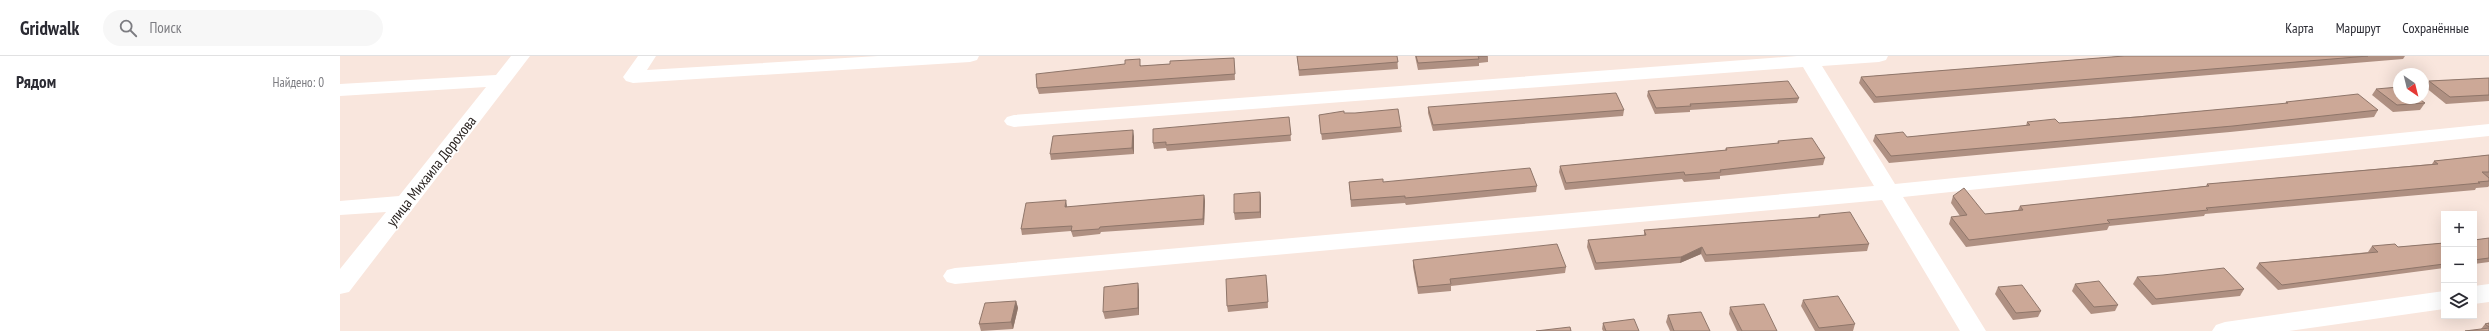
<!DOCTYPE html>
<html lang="ru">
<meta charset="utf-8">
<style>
:root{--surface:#fff;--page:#f7f7f7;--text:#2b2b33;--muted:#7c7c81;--line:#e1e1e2}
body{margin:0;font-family:"PT Sans Narrow",sans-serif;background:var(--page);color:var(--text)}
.controls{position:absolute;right:12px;bottom:12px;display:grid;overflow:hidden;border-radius:0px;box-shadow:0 4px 16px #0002}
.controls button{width:36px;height:36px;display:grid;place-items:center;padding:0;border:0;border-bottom:1px solid var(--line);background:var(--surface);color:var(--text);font:20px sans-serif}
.compass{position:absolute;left:2053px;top:12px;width:36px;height:36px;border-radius:50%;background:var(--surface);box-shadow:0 4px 16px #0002;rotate:145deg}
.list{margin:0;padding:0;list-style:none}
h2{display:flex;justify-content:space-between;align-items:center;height:52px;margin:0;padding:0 16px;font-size:17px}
h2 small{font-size:13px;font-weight:400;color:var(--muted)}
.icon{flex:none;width:22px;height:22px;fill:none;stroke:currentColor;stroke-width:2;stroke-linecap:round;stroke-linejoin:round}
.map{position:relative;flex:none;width:2149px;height:275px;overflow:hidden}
header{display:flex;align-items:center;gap:24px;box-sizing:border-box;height:56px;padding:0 20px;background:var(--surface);border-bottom:1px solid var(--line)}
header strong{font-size:19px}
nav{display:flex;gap:22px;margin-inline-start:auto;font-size:14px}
.search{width:280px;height:36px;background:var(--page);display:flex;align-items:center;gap:10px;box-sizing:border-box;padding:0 14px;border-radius:22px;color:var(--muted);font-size:15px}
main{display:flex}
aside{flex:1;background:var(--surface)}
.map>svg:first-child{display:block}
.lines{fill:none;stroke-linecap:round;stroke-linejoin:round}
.minor{fill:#fff;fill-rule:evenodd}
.wall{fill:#af9082}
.shaded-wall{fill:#8f766a}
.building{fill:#cca897;stroke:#8f766a}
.labels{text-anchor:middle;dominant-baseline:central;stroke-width:3;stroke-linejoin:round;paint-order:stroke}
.street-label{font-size:15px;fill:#2a2320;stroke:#fff}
</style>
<header>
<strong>Gridwalk</strong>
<div class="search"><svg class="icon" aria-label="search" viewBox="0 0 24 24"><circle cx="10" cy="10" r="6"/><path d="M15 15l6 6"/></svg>Поиск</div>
<nav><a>Карта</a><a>Маршрут</a><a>Сохранённые</a></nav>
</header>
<main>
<aside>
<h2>Рядом<small>Найдено: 0</small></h2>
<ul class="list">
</ul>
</aside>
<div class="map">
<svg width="2149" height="275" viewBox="0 0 2149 275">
<rect width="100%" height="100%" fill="#f9e6dd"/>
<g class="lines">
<!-- minor -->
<g class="minor">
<path d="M171,0h19l-181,236 -9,2v-25l46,-57 -46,3v-14l59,-5 87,-109 -146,9v-12l156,-9z"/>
<path d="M298,0h18l-9,14 231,-14h101l-2,4 -7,2 -337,21 -7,-2 -3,-4z"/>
<path d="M1457,0h91l-2,4 -7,2 -57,4 73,118 594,-60v12l-586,61 83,134h-26l-78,-131 -927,84 -8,-2 -4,-6 4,-6 8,-2 919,-82 -71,-119 -789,60 -7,-2 -3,-4 3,-4 7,-2z"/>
<path d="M2149,228v18l-15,2v-18z"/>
<path d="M2104,235v18l-155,22h-77l4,-6 9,-3z"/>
</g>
</g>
<!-- wall -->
<g class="wall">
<path d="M957,0h100l1,13 -99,7z"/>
<path d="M1075,0h73v6l-9,1v3l-61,4z"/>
<path d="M1784,0h281l-2,3 -529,44 -15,-20 2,-6z"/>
<path d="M894,2l1,22 -196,14 -2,-6 104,-23v1l29,-2z"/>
<path d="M2149,22v23l-43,3 -21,-17 4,-6z"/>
<path d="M2036,33l49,14 -5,7 -27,2 -21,-17z"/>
<path d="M1308,35l151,7 -2,5 -107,7v2l-35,2 -8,-18z"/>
<path d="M1946,46l92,8 -4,7 -144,15 -341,31 -16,-22 2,-6 32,2 119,-11 1,-4 32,1 226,-19z"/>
<path d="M1088,51l196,3 -1,6 -190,15 -5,-18z"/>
<path d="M1004,57l57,14 1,5 -80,8 -3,-25z"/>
<path d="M949,61l2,24 -124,10 -1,-3 -12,1 -1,-6z"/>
<path d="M794,80v18l-83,6 -1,-6z"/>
<path d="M1438,85l47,17 -2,7 -103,11v3l-36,3 -2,-3 -117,11 -6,-18 1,-6 165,-16 1,-2 51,-4z"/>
<path d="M2149,99v31l-1,1 -12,1 -1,2 -270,24 -1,2 -95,10 -2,4 -141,17 -17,-23 2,-7 9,-1 -9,-13 2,-7 32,18 33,-4 2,-4 186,-20 1,-2 225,-20 2,-3z"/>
<path d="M1009,126h34l154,4 -1,6 -130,13 -1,-2 -54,4z"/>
<path d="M920,136l1,7v19l-26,2 -1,-7z"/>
<path d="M864,139l1,6 -1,24 -103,7 -1,2 -27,3 -2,-6 -49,4 -1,-6 46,-23v1z"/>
<path d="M1479,159l50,29 -2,7 -162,11 -4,-8 -21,9 -85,7 -8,-23 1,-7 56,-5v-5l174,-13z"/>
<path d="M2149,182v24l-15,2v-24z"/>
<path d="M2104,187v25l-166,22 -22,-22 3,-5 110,-11h-1l4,-6 26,1z"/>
<path d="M1073,204l153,7 -1,6 -114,13v5l-33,3 -5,-27z"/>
<path d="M1797,221l107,12 -4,7 -88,9 -19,-21z"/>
<path d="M927,225l1,27 -40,4 -1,-6z"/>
<path d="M1735,228l43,21 -3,6 -24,3 -19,-23z"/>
<path d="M1658,231l43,24 -3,6 -25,3 -18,-26z"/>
<path d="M799,234v25l-34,4 -2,-7z"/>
<path d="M1463,244l52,24 -2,7h-38l-14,-25z"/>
<path d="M676,245l2,7 -5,21 -32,2 -2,-7z"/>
<path d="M1390,251l47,24h-40l-8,-17z"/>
<path d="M1328,259l42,16h-40l-4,-9z"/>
<path d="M1263,267l36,8h-36l-1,-2z"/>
<path d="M2149,267v8l-8,-2 4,-5z"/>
</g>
<!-- shaded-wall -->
<g class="shaded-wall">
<path d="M793,74l1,6v18l-2,-6z"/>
<path d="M920,136l1,7v19l-1,-6z"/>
<path d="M864,139l1,6 -1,24 -1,-6z"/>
<path d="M726,144l1,6 -1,7 -1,-6z"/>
<path d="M1362,191l-1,7 -21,9 1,-6z"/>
<path d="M798,227l1,7v25l-1,-7z"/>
<path d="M676,245l2,7 -5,21 -2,-7z"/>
</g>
<!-- building -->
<g class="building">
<path d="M957,0h100l1,6 -99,8z"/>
<path d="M1076,0h71h-9l1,3 -61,4z"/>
<path d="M1784,0h244l-492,41 -15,-20z"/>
<path d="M894,2l1,16 -198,14 -1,-14 89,-10v-4l15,-1v7l30,-2v-3z"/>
<path d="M2149,22v17l-39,2 -21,-16z"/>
<path d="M1448,25l11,17 -109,6 1,2 -35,2 -8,-17z"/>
<path d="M2059,31v11h19l7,5 -28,2 -21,-16z"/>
<path d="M1276,37l8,17 -191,15 -5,-18z"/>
<path d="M2018,38l20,16 -145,16 -342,30 -16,-21 28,-3 4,5 123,-12 -3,-3 28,-3 4,4 78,-6 151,-14 -2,-1z"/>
<path d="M1058,53l3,18 -80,7 -2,-19 25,-4v2h11z"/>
<path d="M949,61l2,18 -125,10v-3l-13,1v-14z"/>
<path d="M793,74l-1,18 -82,6 3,-18z"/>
<path d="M1472,82l13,20 -105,12 1,2 -36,3 -1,-3 -118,11 -6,-17 167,-16 -1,-2 53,-5 -1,-2z"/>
<path d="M2149,99v17h-7l7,6v3l-11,1 2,1 -274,25 2,2 -101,10 3,3 -141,17 -18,-23 16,-2 -14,-19 11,-8 21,26 38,-4 -3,-4 189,-20 -2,-2 231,-20 -4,-3z"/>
<path d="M1190,112l7,18 -132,12v-2l-54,4 -2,-18 34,-3v3z"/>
<path d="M920,136v20l-26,1v-19z"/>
<path d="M864,139l-1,24 -103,8 -1,2 -28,2 1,-5 -51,3 5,-26 40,-3 -1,7z"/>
<path d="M1510,156l19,32 -163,11 -4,-8 -21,10 -85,6 -8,-23 58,-5 -2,-5 176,-13 -1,-2z"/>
<path d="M2149,182v20l-15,2v-20z"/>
<path d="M2104,187v21l-162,21 -23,-22 119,-11 -6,-6 23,-2 3,3z"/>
<path d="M1217,188l9,23 -116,12 1,5 -33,3 -5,-27z"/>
<path d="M1884,212l20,21 -88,10 -19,-22 26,-2z"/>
<path d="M926,219l2,27 -41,4 -1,-27z"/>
<path d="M1759,225l19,24 -24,2 -19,-23z"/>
<path d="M798,227v25l-35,4 1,-25z"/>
<path d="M1682,229l19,26 -25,2 -18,-26z"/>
<path d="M1498,240l17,28 -36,4 -16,-28z"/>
<path d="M676,245l-5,21 -32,2 6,-21z"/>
<path d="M1424,248l13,27h-35l-12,-24z"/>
<path d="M1361,256l9,19h-36l-6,-16z"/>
<path d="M1294,263l5,12h-33l-3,-8z"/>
<path d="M2149,267v4l-4,-3z"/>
<path d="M1230,271l1,4h-35z"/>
<path d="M2149,272v3h-24z"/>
</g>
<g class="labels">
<!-- street labels -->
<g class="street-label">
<text transform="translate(91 115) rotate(-52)">улица Михаила Дорохова</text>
</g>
</g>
</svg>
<div class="controls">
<button>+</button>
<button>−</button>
<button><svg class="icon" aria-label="layers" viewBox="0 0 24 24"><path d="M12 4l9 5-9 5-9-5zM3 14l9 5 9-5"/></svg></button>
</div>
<svg class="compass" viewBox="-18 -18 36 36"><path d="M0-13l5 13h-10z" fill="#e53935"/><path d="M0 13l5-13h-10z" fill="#7c7c81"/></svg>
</div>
</main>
